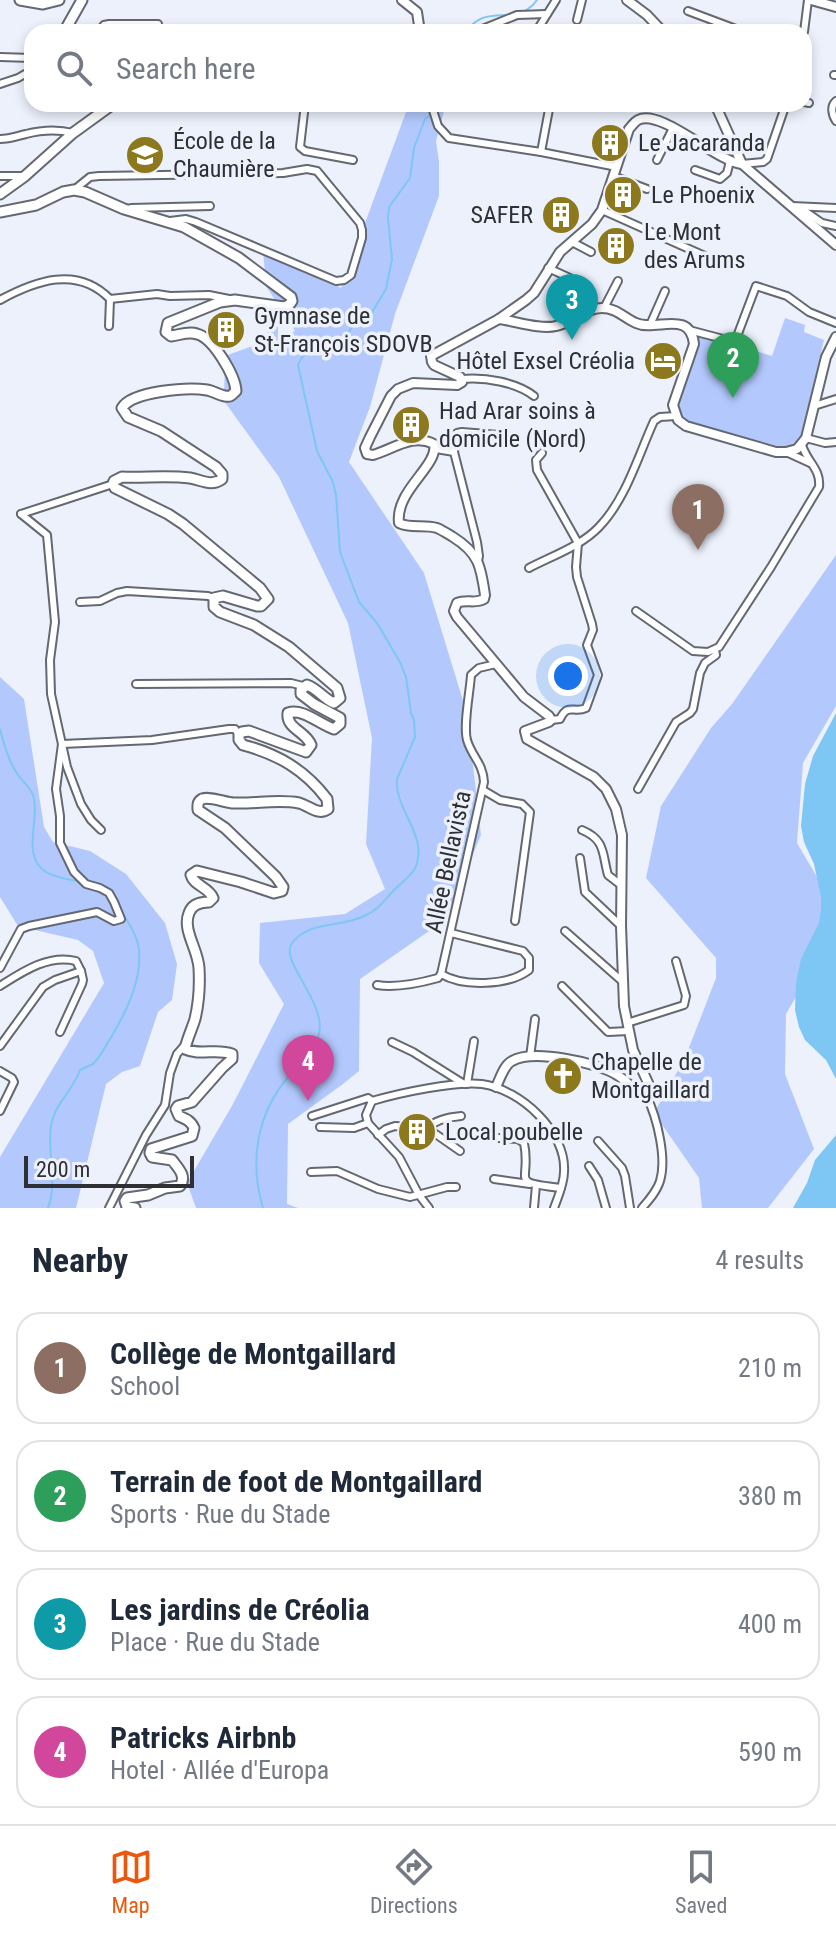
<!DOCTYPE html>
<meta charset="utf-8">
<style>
:root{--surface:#fff;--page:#f2f2f3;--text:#1f2937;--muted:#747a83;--line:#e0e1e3;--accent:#ea580c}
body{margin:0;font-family:"Roboto Condensed",sans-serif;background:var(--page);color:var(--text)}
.scale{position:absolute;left:24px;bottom:20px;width:170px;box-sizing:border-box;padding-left:8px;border:4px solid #2e3034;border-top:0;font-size:22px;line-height:28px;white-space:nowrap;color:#2e3034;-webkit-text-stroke:6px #ecf1fc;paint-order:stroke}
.you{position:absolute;left:568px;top:676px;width:28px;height:28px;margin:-20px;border:6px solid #fff;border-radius:50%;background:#1a73e8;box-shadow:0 0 0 12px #1a73e833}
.badge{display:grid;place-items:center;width:52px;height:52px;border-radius:50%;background:var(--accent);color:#fff;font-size:26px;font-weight:700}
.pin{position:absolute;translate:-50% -66px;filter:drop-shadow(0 2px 4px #0008)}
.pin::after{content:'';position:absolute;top:42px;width:28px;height:24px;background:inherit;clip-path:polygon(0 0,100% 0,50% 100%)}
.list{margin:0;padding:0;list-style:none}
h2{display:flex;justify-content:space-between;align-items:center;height:104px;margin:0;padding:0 32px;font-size:34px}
h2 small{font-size:26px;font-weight:400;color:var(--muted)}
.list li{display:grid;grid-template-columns:52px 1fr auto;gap:24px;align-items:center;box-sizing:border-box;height:112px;margin:0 16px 16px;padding:0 16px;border:2px solid var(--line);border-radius:24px}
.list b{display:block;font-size:30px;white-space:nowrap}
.list p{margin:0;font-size:26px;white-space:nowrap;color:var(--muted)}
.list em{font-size:26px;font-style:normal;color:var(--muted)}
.icon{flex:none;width:44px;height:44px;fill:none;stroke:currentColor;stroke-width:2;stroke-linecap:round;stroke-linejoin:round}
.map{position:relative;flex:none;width:836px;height:1208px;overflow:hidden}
.search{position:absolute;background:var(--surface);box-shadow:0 4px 12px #0003;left:24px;right:24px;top:24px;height:88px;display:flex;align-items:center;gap:20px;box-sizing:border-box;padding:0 28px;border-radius:24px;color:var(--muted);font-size:30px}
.sheet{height:616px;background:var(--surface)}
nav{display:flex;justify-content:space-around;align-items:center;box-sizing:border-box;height:112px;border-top:2px solid var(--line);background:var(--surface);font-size:22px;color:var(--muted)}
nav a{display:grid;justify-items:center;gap:4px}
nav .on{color:var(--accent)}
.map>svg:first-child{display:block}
.green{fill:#b3c9fd}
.water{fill:#7ec6f4}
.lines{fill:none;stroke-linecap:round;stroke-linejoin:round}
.stream{stroke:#7ec6f4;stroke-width:2}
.minor-casing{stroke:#636871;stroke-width:10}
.tertiary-casing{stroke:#636871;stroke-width:12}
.secondary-casing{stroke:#636871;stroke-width:13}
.minor{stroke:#fff;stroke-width:6}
.tertiary{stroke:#fff;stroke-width:8}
.secondary{stroke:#fff;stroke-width:9}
.labels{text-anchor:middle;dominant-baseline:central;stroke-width:7;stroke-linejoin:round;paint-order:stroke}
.poi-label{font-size:24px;fill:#2e3034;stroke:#ecf1fc;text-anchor:start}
.street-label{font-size:24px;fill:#2e3034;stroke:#ecf1fc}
</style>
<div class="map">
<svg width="836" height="1208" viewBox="0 0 836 1208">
<rect width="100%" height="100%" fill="#ecf1fc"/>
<!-- green -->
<g class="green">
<path d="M409,104h37l-10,37 3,21v34l-44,118 -25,93 -21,55 75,111 43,141 14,121 -36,85 -85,59 -1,92 -16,13 -55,40 -1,80 11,4h-102l-9,-25 46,-79 51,-100 -25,-41 1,-40 85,-9 40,-25 -19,-45 6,-106 -24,-115 -69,-146 -55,-76 1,-45 44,-16 -2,-1 1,-15h10v13l17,-6 -29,-45 -3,-37 78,39z"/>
<path d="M785,318l20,7 -1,7 20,8 -24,100 -15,8 -100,-27 -7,-15 18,-53 1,-17 3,-2 72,22z"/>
<path d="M836,555v151l-33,57 -6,80 39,66v19l-50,86 -1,60 29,75 -46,59h-66l-3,-30 -45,-65 31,-55 31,-80v-20l-70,-80 15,-72 50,-78 21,-24z"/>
<path d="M0,677l24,22 20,128 9,15 37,9 36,23 39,49 12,41 -5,36 -14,12 -18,54 -18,6 -16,12 -30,124h-76v-51l104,-174 -11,-32 -15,-11 -60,-14 -18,-29z"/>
</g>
<!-- water -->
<g class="water">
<path d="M836,713v366l-10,-19 -21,-20 -6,-13 -4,-17 1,-27 5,-24 18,-36 2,-13v-13l-7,-33 -10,-22 -3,-16 4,-42 8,-28z"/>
<path d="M836,1135v73h-43l14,-25 8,-23z"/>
</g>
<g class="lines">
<!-- stream -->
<g class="stream">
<path d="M524,12l9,-7 4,-5"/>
<path d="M465,32c15,-18 24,-16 45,-17"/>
<path d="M0,729c5,18 8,31 18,46 5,7 12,12 15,20 8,23 -13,61 13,77 10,6 25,8 36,10"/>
<path d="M48,1208c10,-26 -1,-55 3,-82 3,-22 22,-35 29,-56l13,-6 6,-7c19,-30 47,-75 39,-113 -3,-12 -10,-23 -18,-34"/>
<path d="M263,1208c-14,-47 -6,-94 25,-131 9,-12 25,-24 30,-39 12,-34 -40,-77 -26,-95 18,-23 49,-15 72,-27 15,-6 21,-17 32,-28 7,-7 17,-13 20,-22 12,-31 -22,-57 -19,-87l18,-42 -1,-17 -3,-7 -5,-36 -6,-15 -23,-39 -18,-21 -19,-50 -4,-57 -3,-13 -16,-31 -19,-86c10,-22 21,-18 41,-22l14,-17 15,-7 18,-30 6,-30 -4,-41 1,-11 21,-29 4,-30 11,-29 20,-15"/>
</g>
<defs>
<g id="minor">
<path d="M688,11l56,21"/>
<path d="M577,20l5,-20"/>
<path d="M480,30l37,-15 30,-1"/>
<path d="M98,32l6,-7 5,-1h49"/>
<path d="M536,32l20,-32"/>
<path d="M804,32l4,-32"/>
<path d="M0,57l32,1"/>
<path d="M834,75h2"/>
<path d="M0,84l18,-6 14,-8"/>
<path d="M836,101c-6,5 -4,14 0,20"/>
<path d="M804,102l5,1"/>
<path d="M305,104l-5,43 5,4 48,9"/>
<path d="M431,104l7,22 11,12 92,14 76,15"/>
<path d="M0,139c10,0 17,-3 26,-5 16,-4 31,-5 47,-1"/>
<path d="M541,152l9,-48"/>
<path d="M657,160l16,-32"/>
<path d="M742,164l21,-2 4,-3 19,-55"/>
<path d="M695,170l25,9 7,-6 3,-12"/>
<path d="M0,176h25"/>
<path d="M613,176l34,13"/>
<path d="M74,190l16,-13 9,-1 184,-3 24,-4 10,2 43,52 2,7v8l-11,37 -7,5 -8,1 -140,-59 -10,-3 -16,2"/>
<path d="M792,206l44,2"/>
<path d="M799,207l23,16 14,3"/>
<path d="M131,208l79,-2"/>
<path d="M602,210l123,55"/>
<path d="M572,242l19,10"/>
<path d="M548,268l22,10"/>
<path d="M0,300c35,-19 77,-35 110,-1l47,-5 13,2 39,-1 20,4"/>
<path d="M604,308l14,-27"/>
<path d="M650,325l15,-34"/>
<path d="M109,326l1,-27"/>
<path d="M689,330l38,10 9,-1 20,-53 31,10 22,16 27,11"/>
<path d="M462,379c23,-2 54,3 72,17"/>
<path d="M814,406l22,-7"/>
<path d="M806,438l19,5 11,-1"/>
<path d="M436,449l18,3"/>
<path d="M786,452l24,11"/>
<path d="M542,453l-6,7 1,10 41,73 -2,24 1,10 15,47 1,6 -6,15 11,30 -12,33c-12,6 -18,-6 -26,11l-9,1"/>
<path d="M21,514l26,21 8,87 -5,38 1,34 16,73 14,37 10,16 10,10"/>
<path d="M21,514l92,-30"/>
<path d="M478,561l1,-5 -2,-14 -23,-90 1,-15 2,-4 5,-1 37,3"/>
<path d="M529,568c23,-12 52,-22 70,-41 27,-28 39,-71 55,-106l6,-4 16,-1"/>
<path d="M80,602l20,-1 17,-8 10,-2 81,5 6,2"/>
<path d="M636,611l57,40 15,1 11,-5 52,-80 48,-80c2,-18 -12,-25 -17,-42"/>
<path d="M136,684l155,-1 12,3"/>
<path d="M638,789l38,-67 14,-9 3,-4 7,-36 5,-10 11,-8 -1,-5"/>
<path d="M483,790l17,10 22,4 8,8 -15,109"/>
<path d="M582,830c24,10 20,24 26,45l13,10"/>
<path d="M580,858l5,34 36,34"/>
<path d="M565,931l58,51"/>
<path d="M0,968l21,-39 8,-3 68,-14 17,9 7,-2 -7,-17 -5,-9 -9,-5 -14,-4 -12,-12 -14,-29v-27l-4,-27 6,-45 90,-4 77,-11h6l4,6"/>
<path d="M441,974c22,13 67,12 88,-4v-12l-6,-7 -72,-18"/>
<path d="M377,985c19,3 43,-2 61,-7l3,-4 43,-192c-1,-19 -12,-25 -17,-42 -4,-15 3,-48 4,-65l8,-7 17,-4"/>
<path d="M0,986c22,-14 48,-32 76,-25l5,10 -26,9 -12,7 -43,59"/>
<path d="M562,986l46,46 21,-1"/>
<path d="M627,1023l57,-18 2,-9 -10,-35"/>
<path d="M60,1032l22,-48 1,-4 -2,-9"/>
<path d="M392,1042l21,10 51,32"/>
<path d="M530,1057l5,-38"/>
<path d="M0,1071l12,7 2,4 -14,29"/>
<path d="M467,1084l7,-43"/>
<path d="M312,1116l56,-18 4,3"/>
<path d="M320,1127l34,1 14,-5"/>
<path d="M427,1128l33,23"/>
<path d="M378,1135l8,-6 9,-3 32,2c9,-8 22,-11 34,-12"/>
<path d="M499,1138l19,1 6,4c8,39 -17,39 37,45"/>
<path d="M598,1141l24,27 3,8 5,32"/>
<path d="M589,1166l9,14 8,28"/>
<path d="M311,1172l26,-1 41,18 32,8 37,-10h9"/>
<path d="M494,1179l36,5"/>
<path d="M109,1208l37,-73 19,-30 5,-32 7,-19 7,-8"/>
<path d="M429,1208l-10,-13 -20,-38 -31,-34 -2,-8 6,-14c27,-8 83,-20 110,-17 38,5 85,48 82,88 0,12 -6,25 -10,36"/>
<path d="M534,1208l2,-23"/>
<path d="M642,1208c7,-8 15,-17 18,-27 7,-23 -3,-63 -13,-84"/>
</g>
<g id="tertiary">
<path d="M402,0l15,12 3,20"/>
<path d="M627,0l20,15 16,17"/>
<path d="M811,0l25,7"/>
<path d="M715,104l27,60 94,81"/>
<path d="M499,319c16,2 42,11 57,7 16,-3 29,-18 46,-18 15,0 22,10 34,15 20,9 54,-14 58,21l-21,61 5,15 8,6 90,26h10l11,-3 9,-11 20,-81 10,-20"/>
<path d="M496,1087c4,-8 8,-22 16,-26 21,-12 85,1 105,14 11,6 19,19 30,22l2,-2v-10l-16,-35 -9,-44 -3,-80 1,-91 -6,-26 -10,-20 -12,-12 -67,-38 -2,-8 24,-9 2,-2 -2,-4 -25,-19 -67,-80 -3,-6 3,-8c9,-4 19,1 27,-4l1,-4c-4,-28 -6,-42 -32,-58 -5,-3 -11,-7 -16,-9 -13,-4 -27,1 -38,-5 -4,-33 40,-57 35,-79 -22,-11 -40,5 -61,11l-6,-1 -2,-6 5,-11 21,-41 7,-7 15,-6 44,2 5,-3 -2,-5 -26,-12 -2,-3 -1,-6 68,-37 27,-19 8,-7 26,-41 32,-28 10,-14 27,-81c3,-3 5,-7 9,-9 23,-12 79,42 104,44"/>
</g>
<g id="secondary">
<path d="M20,0l23,4 16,-4"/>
<path d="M64,32l18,-32"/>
<path d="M0,194l25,-18 48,-43 40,-29"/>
<path d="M0,212l36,-7 27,-13 11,-2 11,2 39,17 60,18 55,31 52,39 1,4 -3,4 -5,2 -49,-7 -15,2 -52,21 -2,9 5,4c9,-1 17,-5 26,-2 16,4 38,41 39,57 -5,4 -4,6 -11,5 -6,-1 -12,-5 -18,-6 -19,-3 -75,1 -85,18l6,9 33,14 55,36 6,7v5c-11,8 -20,1 -32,-1 -22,-3 -46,0 -68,-1l-8,4 -1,3 2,4 53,26 15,10 77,64 8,11 -7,7h-4l-34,-10 -9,2v9l6,5 34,13 35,22 48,41 3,10 -6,5c-10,-4 -16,-14 -27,-18l-6,5v4l13,10 26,14v6l-6,5c-15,-5 -31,-21 -46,-16 -2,16 18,18 23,32l-5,7 -57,-21 -7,1 -3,3v5l4,5c35,9 62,25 84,54l1,10c-10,7 -18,-3 -29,-6 -21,-4 -44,1 -65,0 -8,0 -24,-7 -32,-4 -5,3 -4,6 -4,11l27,18 51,49 7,10 -1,4 -8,2 -33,-11 -44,-11 -6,4c3,11 18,12 22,23l-4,4c-8,0 -17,2 -20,11 -7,17 9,36 10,55 1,17 0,34 -4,51 -3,10 -8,20 -10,30 15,7 32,-1 47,5v5l-10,9 -30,34 -14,4 -2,3 3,7c7,3 12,5 15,12l-2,8 -41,13 -1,4 2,4 20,3c6,8 15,16 8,26l-15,2 -17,7 -21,3 -2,3 2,6 8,1"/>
</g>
</defs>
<!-- minor casing -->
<use href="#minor" class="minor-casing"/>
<!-- tertiary casing -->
<use href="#tertiary" class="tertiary-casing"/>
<!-- secondary casing -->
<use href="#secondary" class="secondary-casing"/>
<!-- minor -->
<use href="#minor" class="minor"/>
<!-- tertiary -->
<use href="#tertiary" class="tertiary"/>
<!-- secondary -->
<use href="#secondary" class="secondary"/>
</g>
<!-- icons -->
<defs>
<symbol id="building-disc" viewBox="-11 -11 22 22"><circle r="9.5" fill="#8c781d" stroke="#ecf1fc"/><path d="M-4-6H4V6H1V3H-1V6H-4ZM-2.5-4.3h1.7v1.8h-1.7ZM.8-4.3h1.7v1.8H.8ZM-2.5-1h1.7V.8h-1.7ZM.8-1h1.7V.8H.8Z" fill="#fff"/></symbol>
<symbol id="school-disc" viewBox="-11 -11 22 22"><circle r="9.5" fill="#8c781d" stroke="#ecf1fc"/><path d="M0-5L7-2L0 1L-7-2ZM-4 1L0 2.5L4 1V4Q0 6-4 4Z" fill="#fff"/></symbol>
<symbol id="hotel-disc" viewBox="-11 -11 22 22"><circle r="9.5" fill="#8c781d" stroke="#ecf1fc"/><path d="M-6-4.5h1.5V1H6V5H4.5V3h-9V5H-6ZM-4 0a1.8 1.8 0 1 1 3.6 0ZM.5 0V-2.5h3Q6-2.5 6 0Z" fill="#fff"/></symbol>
<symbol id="church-disc" viewBox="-11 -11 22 22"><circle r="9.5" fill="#8c781d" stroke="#ecf1fc"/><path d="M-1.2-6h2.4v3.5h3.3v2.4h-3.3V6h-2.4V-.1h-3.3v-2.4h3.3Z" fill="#fff"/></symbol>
</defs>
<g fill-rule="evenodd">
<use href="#building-disc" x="588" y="121" width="44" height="44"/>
<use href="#school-disc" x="123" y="133" width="44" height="44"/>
<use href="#building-disc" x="601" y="173" width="44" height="44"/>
<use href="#building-disc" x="539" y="193" width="44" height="44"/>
<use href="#building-disc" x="594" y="224" width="44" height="44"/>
<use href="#building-disc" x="204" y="308" width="44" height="44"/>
<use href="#hotel-disc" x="641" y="339" width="44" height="44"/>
<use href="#building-disc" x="389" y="403" width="44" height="44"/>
<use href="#church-disc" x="541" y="1054" width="44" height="44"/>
<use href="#building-disc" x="395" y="1110" width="44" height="44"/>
</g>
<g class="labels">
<!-- poi labels -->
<g class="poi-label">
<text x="173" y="141">École de la<tspan x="173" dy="28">Chaumière</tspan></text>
<text x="638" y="143">Le Jacaranda</text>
<text x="651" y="195">Le Phoenix</text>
<text x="533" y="215" text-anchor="end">SAFER</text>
<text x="644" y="232">Le Mont<tspan x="644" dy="28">des Arums</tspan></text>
<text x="254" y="316">Gymnase de<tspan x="254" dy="28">St-François SDOVB</tspan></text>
<text x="635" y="361" text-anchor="end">Hôtel Exsel Créolia</text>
<text x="439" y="411">Had Arar soins à<tspan x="439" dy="28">domicile (Nord)</tspan></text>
<text x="591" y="1062">Chapelle de<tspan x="591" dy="28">Montgaillard</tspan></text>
<text x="445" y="1132">Local poubelle</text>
</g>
<!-- street labels -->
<g class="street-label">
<text transform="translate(448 862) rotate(-78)">Allée Bellavista</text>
</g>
</g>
</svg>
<div class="scale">200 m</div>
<div class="you"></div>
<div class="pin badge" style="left:698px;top:550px;background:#8d6e63">1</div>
<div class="pin badge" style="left:733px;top:398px;background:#2e9e5b">2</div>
<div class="pin badge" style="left:572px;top:340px;background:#0f9aa8">3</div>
<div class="pin badge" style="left:308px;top:1101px;background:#d1479c">4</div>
<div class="search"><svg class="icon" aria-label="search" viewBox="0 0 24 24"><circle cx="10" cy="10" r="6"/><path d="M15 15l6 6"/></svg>Search here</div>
</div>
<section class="sheet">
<h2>Nearby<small>4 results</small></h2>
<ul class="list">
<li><span class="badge" style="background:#8d6e63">1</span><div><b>Collège de Montgaillard</b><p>School</p></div><em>210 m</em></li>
<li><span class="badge" style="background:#2e9e5b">2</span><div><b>Terrain de foot de Montgaillard</b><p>Sports · Rue du Stade</p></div><em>380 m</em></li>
<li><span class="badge" style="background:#0f9aa8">3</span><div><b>Les jardins de Créolia</b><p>Place · Rue du Stade</p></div><em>400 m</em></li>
<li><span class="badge" style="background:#d1479c">4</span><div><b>Patricks Airbnb</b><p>Hotel · Allée d'Europa</p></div><em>590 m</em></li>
</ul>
</section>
<nav>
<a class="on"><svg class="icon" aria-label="map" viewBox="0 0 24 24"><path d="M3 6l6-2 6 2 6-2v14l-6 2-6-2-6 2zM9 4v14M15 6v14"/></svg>Map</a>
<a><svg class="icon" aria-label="directions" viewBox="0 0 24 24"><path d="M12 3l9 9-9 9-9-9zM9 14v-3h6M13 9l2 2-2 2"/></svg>Directions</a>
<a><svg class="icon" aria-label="saved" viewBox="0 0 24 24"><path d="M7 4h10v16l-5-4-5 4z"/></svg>Saved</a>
</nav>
